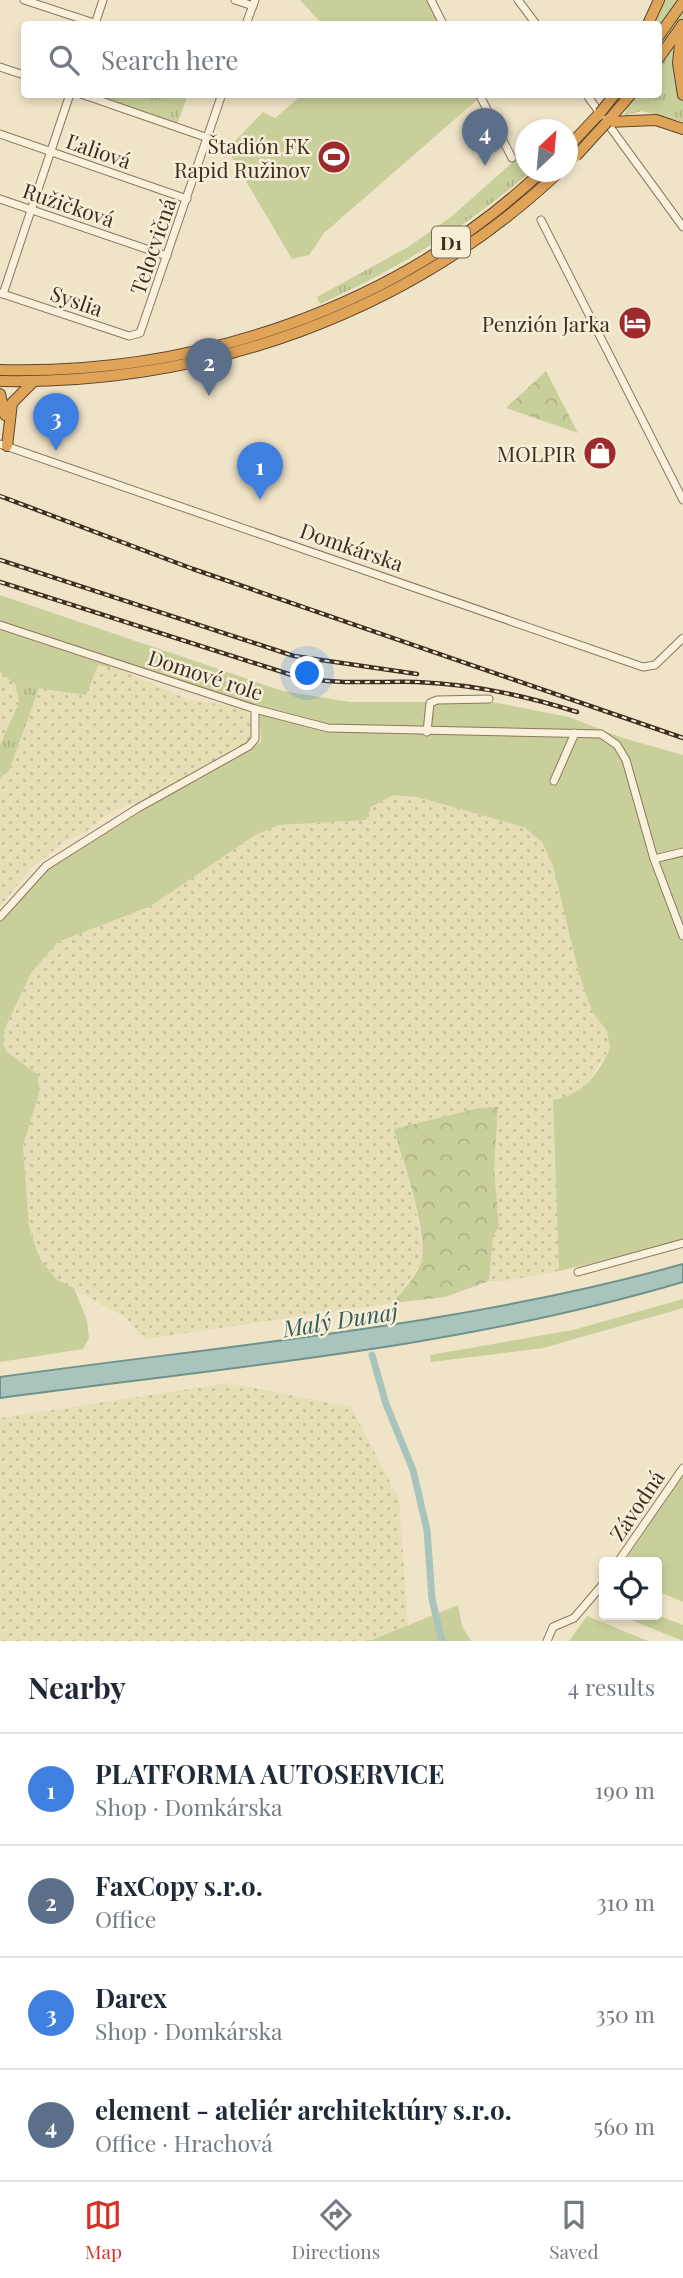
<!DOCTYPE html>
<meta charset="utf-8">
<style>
:root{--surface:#fff;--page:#f2f2f3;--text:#1f2937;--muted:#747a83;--line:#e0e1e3;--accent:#d93025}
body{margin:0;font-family:"Playfair Display",serif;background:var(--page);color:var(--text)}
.controls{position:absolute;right:21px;bottom:21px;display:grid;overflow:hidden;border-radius:7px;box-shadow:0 4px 10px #0003}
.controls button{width:63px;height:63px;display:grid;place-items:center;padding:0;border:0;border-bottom:2px solid var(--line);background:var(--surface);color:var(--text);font:35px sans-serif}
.compass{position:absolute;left:515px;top:119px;width:63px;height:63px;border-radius:50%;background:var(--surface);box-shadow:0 4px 10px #0003;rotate:26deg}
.you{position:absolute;left:308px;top:674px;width:24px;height:24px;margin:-18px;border:5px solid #fff;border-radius:50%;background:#1a73e8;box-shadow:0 0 0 10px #1a73e833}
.badge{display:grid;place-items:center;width:46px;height:46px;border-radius:50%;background:var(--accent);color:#fff;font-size:23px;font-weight:700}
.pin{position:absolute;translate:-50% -58px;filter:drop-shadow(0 2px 4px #0008)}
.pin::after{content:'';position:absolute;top:37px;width:24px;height:21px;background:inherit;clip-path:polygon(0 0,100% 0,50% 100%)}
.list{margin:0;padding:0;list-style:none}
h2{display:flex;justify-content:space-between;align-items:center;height:91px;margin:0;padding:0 28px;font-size:30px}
h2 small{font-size:23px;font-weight:400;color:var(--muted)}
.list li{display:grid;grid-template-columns:46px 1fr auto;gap:21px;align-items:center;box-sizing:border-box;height:112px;padding:0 28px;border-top:2px solid var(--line)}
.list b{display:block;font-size:26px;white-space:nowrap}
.list p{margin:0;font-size:23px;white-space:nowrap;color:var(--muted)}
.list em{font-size:23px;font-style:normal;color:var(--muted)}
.icon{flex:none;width:38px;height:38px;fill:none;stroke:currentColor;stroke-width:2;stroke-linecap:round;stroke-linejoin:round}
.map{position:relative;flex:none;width:683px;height:1641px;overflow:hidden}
.search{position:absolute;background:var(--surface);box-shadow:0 4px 10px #0003;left:21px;right:21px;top:21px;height:77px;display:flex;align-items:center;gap:18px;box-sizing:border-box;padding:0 24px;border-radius:7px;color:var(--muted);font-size:26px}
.sheet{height:539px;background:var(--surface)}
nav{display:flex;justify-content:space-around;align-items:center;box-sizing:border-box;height:98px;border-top:2px solid var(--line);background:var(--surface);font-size:19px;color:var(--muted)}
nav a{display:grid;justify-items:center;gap:4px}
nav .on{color:var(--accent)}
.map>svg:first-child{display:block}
.farmland{fill:url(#farmland-dots)}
.grass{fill:url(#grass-tufts)}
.forest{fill:url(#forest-crowns)}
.garden{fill:#c9cf9b}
.water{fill:#a9c4bc;stroke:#6f938a;stroke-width:2}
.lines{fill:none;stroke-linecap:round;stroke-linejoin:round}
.canal{stroke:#a9c4bc;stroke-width:7}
.minor-casing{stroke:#8d765c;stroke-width:9}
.highway-casing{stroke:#5b4430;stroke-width:12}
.minor{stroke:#faf1dc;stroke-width:7}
.highway{stroke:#e0a458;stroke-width:10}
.rail-casing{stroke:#3d2e20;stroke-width:4.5}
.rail{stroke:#f7eed8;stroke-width:2;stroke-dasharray:5;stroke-linecap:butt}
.highway-bridge-casing{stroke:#5b4430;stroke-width:12;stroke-linecap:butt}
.highway-bridge{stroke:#e0a458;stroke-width:10}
.labels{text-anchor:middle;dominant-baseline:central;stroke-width:5;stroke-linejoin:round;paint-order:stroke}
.shield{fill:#f7eed8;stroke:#756857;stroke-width:2}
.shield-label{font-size:19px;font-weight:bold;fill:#3d2e20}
.poi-label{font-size:21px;fill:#3d2e20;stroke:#f7eed8;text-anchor:end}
.street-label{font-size:21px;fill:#3d2e20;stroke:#f7eed8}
.water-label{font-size:23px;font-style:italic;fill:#2f5d5a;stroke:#f7eed8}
</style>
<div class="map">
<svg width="683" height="1641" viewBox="0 0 683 1641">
<defs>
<pattern id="farmland-dots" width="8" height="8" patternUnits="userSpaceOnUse" patternTransform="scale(1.75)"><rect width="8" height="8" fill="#e6deb5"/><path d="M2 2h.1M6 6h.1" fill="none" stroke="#c6bf9b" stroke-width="1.8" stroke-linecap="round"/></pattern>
<pattern id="grass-tufts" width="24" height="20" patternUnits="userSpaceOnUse" patternTransform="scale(1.75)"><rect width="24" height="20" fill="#c9cf9b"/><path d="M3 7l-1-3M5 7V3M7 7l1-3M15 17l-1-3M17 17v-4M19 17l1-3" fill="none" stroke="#aeb285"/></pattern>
<pattern id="forest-crowns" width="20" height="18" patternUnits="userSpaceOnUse" patternTransform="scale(1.75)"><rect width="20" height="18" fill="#c9cf9b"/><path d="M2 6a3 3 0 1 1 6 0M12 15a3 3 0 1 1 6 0" fill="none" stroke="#aeb285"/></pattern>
</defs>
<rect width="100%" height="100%" fill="#f0e4c8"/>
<!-- farmland -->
<g class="farmland">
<path d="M98,665l21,4 68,30 56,9 10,12 -2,22 -112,62 -12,1 -23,11 -17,15 -21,10 -36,28 -30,38v-129l9,-7 30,-83 46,7z"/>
<path d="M0,672l16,13 3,18 -19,42z"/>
<path d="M393,795l24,2 107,30 18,15 11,24 26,108 14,39 14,18 3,17 -27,41 -12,8 -18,3 6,171 -52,10h-18l4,-45 6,-9 -5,-59 4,-61 -104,22 21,76 7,45 -2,14 -27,39 -249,36 -19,-22 -68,-37 -18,-22 -10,-32 -6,-80 15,-71 -32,-24 -3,-8 2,-15 7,-15 19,-40 27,-31 93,-36 104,-71 24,-10 87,-5 5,-13z"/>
<path d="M228,1383l123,24 48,92 9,126 -39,16h-369v-223z"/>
</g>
<!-- grass -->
<g class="grass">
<path d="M665,0h18v122l-41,-11 -18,5 7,-21 27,-1v-70h-3z"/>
<path d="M102,94l86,1 -11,29 -76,-26z"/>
<path d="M525,151l1,21h4c-63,55 -134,98 -210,132l-3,-7 91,-50 43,-30z"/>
<path d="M16,685l23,3 -30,83 -9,7v-33l19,-42z"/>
</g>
<!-- forest -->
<g class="forest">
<path d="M546,371l32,62 -72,-25z"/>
<path d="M498,1107l-4,61 5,59 -6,9 -4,45 -44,16 -52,6c9,-12 24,-27 28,-41 8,-29 -19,-103 -27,-133l85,-21z"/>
</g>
<!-- garden -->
<g class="garden">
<path d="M300,0h127l13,24h-118z"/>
<path d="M475,94l3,5 -9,8 -145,126 -15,22 -17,4 -65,-110 36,-37 12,6 27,-23z"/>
<path d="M0,595l283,96 67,11h142l77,15 54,21 60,17v486l-124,30 -6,-171c30,-5 45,-25 57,-52l-3,-17 -14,-18 -14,-39 -26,-108 -11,-24 -18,-15 -107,-30 -24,-2 -22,12 -5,13 -87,5 -24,10 -104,71 -93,36 -27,31 -26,55 -2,15 3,8 32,24 1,18 -16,53 6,80 10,32 18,22 17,8 13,32 2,18 -6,11 -83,13v-442l48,-51 141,-87 72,-40 -2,-34 -259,-85z"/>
<path d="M0,629l119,40 -21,-4 -12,30 -70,-10 -16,-13z"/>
<path d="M683,1299v9l-140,40 -112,14 -1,-7 143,-25z"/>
<path d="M683,1476v126l-26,-11v-29h-33z"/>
<path d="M458,1605l4,21 9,15h-102z"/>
<path d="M619,1615h38l26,10v16z"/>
<path d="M587,1616l61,25h-79z"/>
</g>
<!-- water -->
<path class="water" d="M683,1264v18c-222,66 -454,85 -683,116v-21c228,-32 461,-51 683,-113z"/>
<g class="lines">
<!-- canal -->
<path class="canal" d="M372,1355l14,49 27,66 14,60 5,69 10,42"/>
<defs>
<g id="minor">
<path d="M24,0l73,24"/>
<path d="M235,0l18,6"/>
<path d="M431,0l12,24"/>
<path d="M518,0l18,24"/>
<path d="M95,24l8,-24"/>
<path d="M246,24l9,-24"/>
<path d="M0,67l24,8"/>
<path d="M81,94l127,44"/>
<path d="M479,94l33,64"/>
<path d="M586,94l97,133"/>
<path d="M0,134l187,65"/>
<path d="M0,199l167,57"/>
<path d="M541,220l142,280"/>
<path d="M0,293l129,43 11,-3 82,-239"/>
<path d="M3,294l67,-200"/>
<path d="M0,444l643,223 12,-2 28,-27"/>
<path d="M0,625l255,84 73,19 273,6 16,11 9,15 28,99 29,77"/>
<path d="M427,732l3,-29 7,-3 52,-1"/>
<path d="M554,781l21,-48"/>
<path d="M654,859l29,-7"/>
<path d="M0,917l46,-51 92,-58 111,-62 6,-7v-30"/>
<path d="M578,1272l105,-29"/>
<path d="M618,1562l65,-94"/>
<path d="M547,1641l6,-14 21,-9 30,-35"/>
</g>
<g id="highway">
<path d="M648,24l11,-24"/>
<path d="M682,25l-4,38 5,32"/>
<path d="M658,37l25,-35"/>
<path d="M658,59l23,-32"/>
<path d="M607,122l49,-2 27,9"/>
<path d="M607,122l24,-28"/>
<path d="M568,147l32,-34"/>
<path d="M0,370c197,5 396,-62 541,-198"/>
<path d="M0,381c206,4 408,-67 559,-209"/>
<path d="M0,394l5,21"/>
<path d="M7,446l5,-43 21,-21"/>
</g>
</defs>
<!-- minor casing -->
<use href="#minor" class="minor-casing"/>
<!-- highway casing -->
<use href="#highway" class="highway-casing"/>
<!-- minor -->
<use href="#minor" class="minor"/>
<!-- highway -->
<use href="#highway" class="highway"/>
<defs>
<g id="rail">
<path d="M0,496l193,73 490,169"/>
<path d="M0,560l294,96 123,18"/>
<path d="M0,582l298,95c39,8 79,4 119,5 52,2 110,14 160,30"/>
</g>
</defs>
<!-- rail casing -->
<use href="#rail" class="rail-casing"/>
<!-- rail -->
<use href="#rail" class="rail"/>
<defs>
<g id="highway-bridge">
<path d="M600,113l15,-19"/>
<path d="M576,156l31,-34"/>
</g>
</defs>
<!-- highway-bridge casing -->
<use href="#highway-bridge" class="highway-bridge-casing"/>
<!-- highway-bridge -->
<use href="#highway-bridge" class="highway-bridge"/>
</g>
<!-- icons -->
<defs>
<symbol id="stadium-disc" viewBox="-11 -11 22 22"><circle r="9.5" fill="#9e2a2b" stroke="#f7eed8"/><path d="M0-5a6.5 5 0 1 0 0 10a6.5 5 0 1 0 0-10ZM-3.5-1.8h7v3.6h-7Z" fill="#fff"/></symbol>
<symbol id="hotel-disc" viewBox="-11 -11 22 22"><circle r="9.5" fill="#9e2a2b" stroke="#f7eed8"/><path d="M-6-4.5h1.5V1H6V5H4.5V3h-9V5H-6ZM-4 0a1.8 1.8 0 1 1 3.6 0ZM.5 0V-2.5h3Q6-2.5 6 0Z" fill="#fff"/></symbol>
<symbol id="shop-disc" viewBox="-11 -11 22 22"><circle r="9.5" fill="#9e2a2b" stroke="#f7eed8"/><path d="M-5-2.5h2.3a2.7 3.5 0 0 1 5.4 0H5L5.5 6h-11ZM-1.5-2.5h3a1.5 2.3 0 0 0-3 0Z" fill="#fff"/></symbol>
</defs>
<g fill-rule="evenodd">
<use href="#stadium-disc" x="315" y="138" width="38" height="38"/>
<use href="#hotel-disc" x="616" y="304" width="38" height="38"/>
<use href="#shop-disc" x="581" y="434" width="38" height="38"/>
</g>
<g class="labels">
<!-- shield labels -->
<rect class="shield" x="432" y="226.5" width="38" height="31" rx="5"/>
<g class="shield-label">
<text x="451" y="242">D1</text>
</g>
<!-- poi labels -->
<g class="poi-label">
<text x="310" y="145">Štadión FK<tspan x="310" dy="24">Rapid Ružinov</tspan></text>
<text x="610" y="323">Penzión Jarka</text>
<text x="576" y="453">MOLPIR</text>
</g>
<!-- street labels -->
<g class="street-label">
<text transform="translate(99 150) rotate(19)">Ľaliová</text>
<text transform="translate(69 204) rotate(19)">Ružičková</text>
<text transform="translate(152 246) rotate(-71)">Telocvičná</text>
<text transform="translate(77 300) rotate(19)">Syslia</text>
<text transform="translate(352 546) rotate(19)">Domkárska</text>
<text transform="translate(206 674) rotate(18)">Domové role</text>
<text transform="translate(636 1505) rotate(-56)">Závodná</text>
</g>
<!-- water labels -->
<g class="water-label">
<text transform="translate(340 1319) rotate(-9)">Malý Dunaj</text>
</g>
</g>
</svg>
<div class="controls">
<button><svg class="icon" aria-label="locate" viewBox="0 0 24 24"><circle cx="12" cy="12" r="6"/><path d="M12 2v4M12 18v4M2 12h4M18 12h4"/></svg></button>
</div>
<svg class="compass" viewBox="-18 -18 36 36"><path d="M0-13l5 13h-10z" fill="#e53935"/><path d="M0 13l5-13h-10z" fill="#747a83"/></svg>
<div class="you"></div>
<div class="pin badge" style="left:260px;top:500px;background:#3f7fe0">1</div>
<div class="pin badge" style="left:209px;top:396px;background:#5c6f8a">2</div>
<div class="pin badge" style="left:56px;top:451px;background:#3f7fe0">3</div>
<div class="pin badge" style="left:485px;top:166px;background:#5c6f8a">4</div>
<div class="search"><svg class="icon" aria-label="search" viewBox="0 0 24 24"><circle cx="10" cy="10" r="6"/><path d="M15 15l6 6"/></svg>Search here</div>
</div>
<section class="sheet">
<h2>Nearby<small>4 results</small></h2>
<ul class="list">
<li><span class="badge" style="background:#3f7fe0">1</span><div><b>PLATFORMA AUTOSERVICE</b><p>Shop · Domkárska</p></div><em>190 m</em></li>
<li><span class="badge" style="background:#5c6f8a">2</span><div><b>FaxCopy s.r.o.</b><p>Office</p></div><em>310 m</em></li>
<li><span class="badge" style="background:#3f7fe0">3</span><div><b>Darex</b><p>Shop · Domkárska</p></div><em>350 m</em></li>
<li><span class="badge" style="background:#5c6f8a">4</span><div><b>element - ateliér architektúry s.r.o.</b><p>Office · Hrachová</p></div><em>560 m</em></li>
</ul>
</section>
<nav>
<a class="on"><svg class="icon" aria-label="map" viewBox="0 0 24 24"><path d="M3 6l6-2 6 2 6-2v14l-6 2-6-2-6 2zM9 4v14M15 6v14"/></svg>Map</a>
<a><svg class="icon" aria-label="directions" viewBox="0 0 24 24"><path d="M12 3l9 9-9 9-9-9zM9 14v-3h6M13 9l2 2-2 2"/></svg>Directions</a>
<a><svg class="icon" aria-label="saved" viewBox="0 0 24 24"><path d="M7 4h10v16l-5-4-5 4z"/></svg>Saved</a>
</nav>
